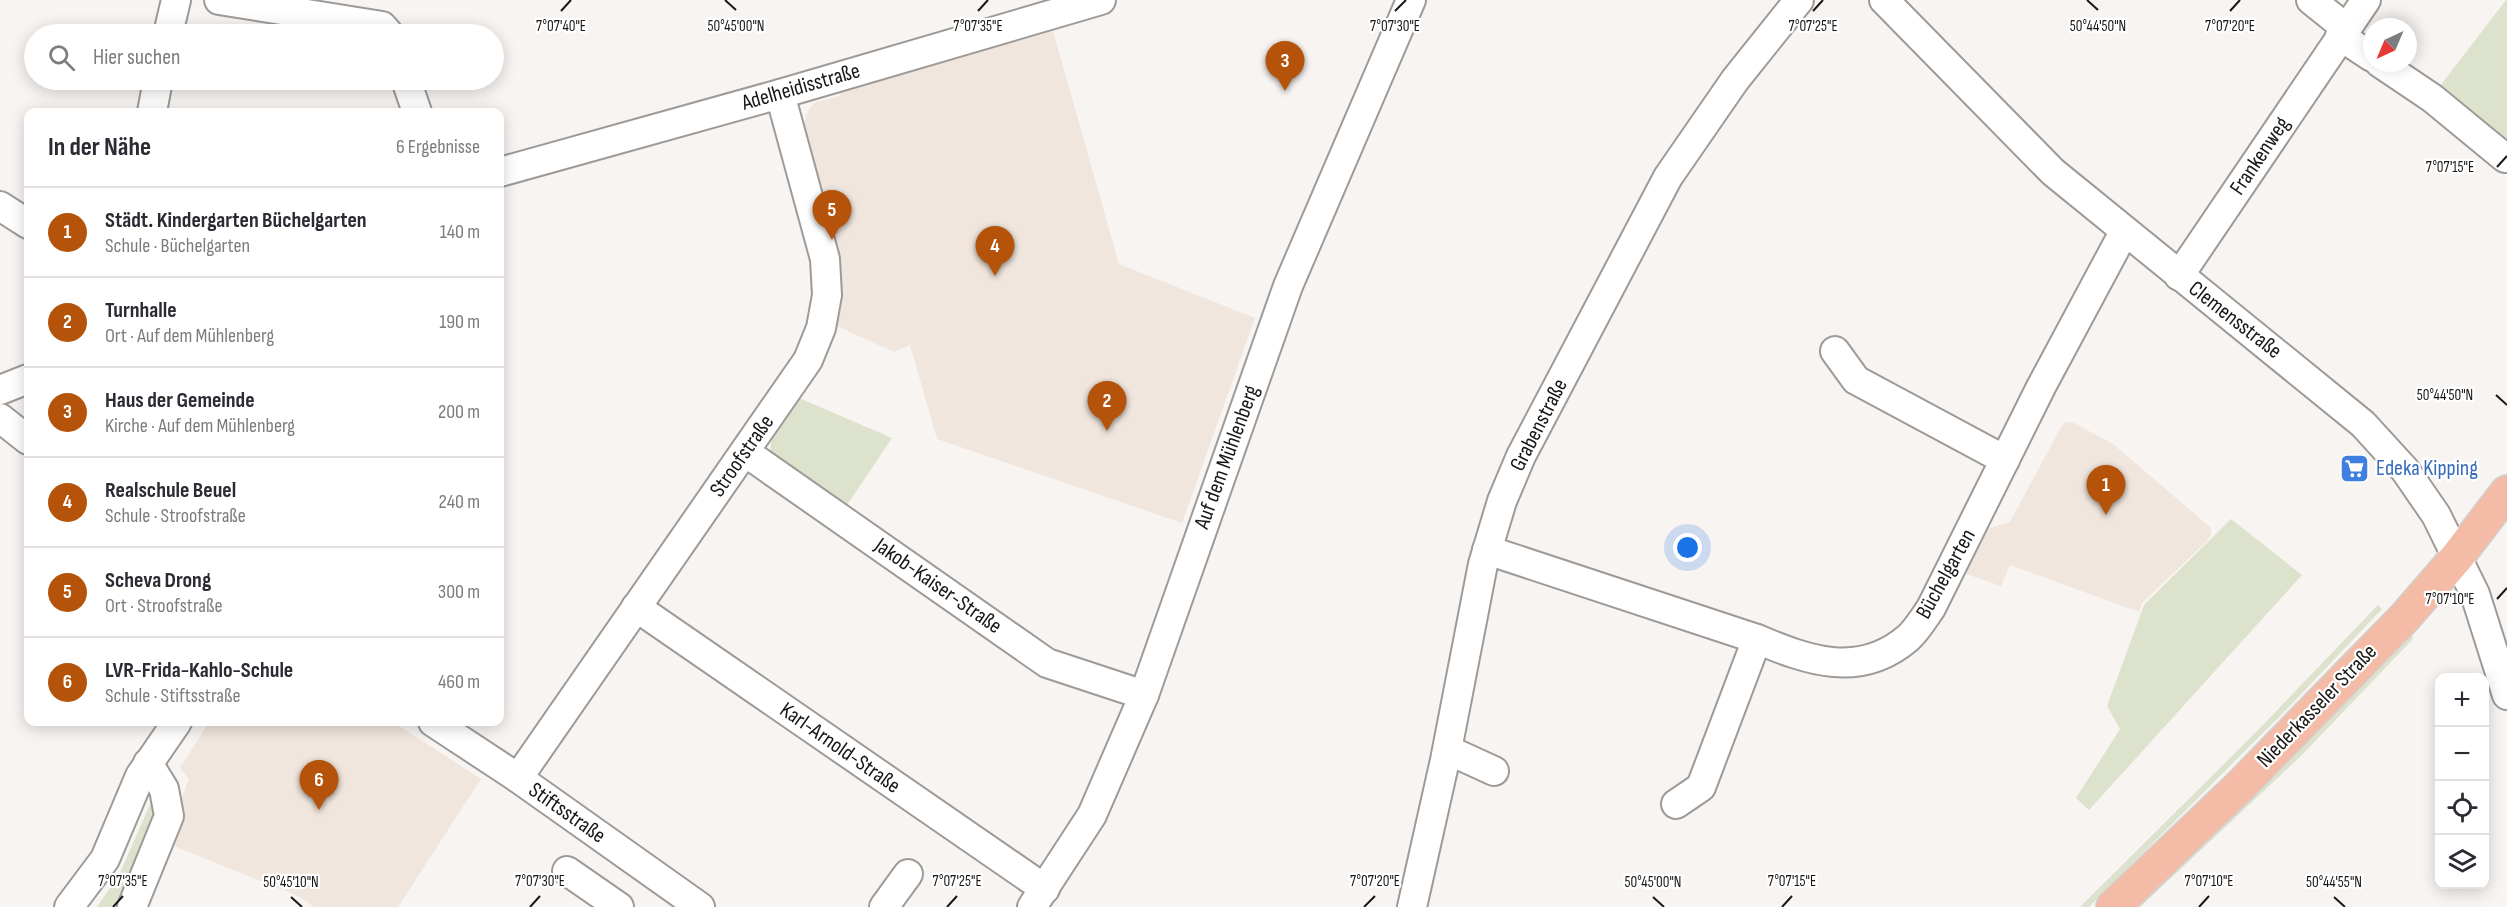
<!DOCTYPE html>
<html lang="de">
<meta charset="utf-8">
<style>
:root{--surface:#fff;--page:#f2f2f3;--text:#2b2b33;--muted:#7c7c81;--line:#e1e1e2;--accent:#b45309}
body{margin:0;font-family:"Sofia Sans Condensed",sans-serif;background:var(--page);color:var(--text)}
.controls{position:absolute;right:18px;bottom:18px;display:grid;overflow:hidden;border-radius:12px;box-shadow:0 3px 15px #0003}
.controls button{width:54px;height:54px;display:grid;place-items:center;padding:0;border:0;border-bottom:2px solid var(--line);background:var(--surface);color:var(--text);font:30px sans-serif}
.compass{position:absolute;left:2363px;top:18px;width:54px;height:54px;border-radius:50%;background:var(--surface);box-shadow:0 3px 15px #0003;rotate:224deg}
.you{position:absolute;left:1688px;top:548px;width:21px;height:21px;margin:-15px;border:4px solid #fff;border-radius:50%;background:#1a73e8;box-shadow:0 0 0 9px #1a73e833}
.badge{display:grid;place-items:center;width:39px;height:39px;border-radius:50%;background:var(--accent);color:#fff;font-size:20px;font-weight:700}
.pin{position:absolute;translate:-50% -50px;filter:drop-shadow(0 2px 3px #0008)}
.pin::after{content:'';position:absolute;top:32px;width:21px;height:18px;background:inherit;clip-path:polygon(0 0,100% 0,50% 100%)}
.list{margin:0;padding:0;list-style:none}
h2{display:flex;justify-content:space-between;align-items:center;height:78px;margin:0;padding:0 24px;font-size:26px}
h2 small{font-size:20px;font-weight:400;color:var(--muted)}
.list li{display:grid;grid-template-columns:39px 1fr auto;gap:18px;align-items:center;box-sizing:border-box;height:90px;padding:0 24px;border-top:2px solid var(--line)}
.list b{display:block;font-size:22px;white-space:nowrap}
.list p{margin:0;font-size:20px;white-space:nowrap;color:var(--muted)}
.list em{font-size:20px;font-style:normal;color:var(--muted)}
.icon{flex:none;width:33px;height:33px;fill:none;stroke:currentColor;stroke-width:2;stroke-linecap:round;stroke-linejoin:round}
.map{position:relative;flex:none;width:2507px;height:907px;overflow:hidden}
.search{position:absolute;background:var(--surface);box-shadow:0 3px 15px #0003;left:24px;top:24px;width:480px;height:66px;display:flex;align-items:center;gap:15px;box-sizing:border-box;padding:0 21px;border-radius:33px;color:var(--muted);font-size:22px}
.panel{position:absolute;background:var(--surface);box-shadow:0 3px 15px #0003;left:24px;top:108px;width:480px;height:618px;border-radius:12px}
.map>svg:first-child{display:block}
.built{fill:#f0e6de}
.green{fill:#dce2cc}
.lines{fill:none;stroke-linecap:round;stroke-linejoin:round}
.minor-casing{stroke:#9d9a97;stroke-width:32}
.major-casing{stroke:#d1d1d0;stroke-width:36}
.minor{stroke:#fff;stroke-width:28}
.major{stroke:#f4bba6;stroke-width:33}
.ticks{fill:none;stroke:#181716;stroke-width:2}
.labels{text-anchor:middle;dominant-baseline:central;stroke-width:4.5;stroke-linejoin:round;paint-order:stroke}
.street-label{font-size:22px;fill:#181716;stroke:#fff}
.shop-label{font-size:22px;fill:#366cbe;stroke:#fff;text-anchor:start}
.ticks-label{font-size:15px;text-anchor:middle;fill:#181716;stroke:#fff;stroke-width:4.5;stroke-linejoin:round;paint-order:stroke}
</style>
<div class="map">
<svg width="2507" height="907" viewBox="0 0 2507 907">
<rect width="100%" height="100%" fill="#f8f4f2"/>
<!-- built -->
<g class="built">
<path d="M1053,31l66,233 136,54 -73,205 -245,-84 -27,-94 -16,7 -60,-27 -31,-199 6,-17 7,-7 24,-6 -2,-6z"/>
<path d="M2072,422l41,22 98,84v7l-4,6 -65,62 -3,9 -129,-47 -9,21 -40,-14 22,-42 27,-8 50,-93 4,-6z"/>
<path d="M209,722h184l88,57 -83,128h-84l-14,-10 -136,-55 25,-63 -9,-11z"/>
</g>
<!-- green -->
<g class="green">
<path d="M2506,0h1v150l-73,-56z"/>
<path d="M799,398l93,40 -49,73 -71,-53c-7,-23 14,-42 27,-60z"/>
<path d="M2231,519l71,56 -213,235 -13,-12 44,-69 -13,-23 37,-101z"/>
<path d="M2378,605l4,4 -95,100 -198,198h-9l179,-178z"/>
<path d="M2411,633l2,6 -115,120 -158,148h-10z"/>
<path d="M155,793l7,13 -42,101h-23l22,-32z"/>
</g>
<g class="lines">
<defs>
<g id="minor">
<path d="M219,0l163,26 7,8"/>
<path d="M1884,0l169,172 310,252 42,46 31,45 39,79 32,101"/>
<path d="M2311,0l35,28"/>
<path d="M168,34l8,-34"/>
<path d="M2340,36l32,21"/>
<path d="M2380,63l52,35 73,60"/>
<path d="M406,80l11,32"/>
<path d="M152,112l6,-32"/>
<path d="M500,172l280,-78 321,-94"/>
<path d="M0,206l28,18"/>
<path d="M2179,276l187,-276"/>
<path d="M1835,351l21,29 149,80"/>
<path d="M0,390l28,-11"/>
<path d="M0,418l28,22"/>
<path d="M745,452l302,211 97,32"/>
<path d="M1487,550l270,89c52,22 103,40 151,-1 9,-8 16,-20 23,-30l110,-221 83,-155"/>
<path d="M636,607l409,282"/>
<path d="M433,722l85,56 182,129"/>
<path d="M1448,750l46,21"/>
<path d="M518,778l290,-418 13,-32 6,-33 -2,-36 -45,-165"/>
<path d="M1676,804l25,-17 56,-148"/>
<path d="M567,871l52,36"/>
<path d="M69,907l36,-48 35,-83 37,-54"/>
<path d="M132,907l37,-91 -5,-27 -16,-26"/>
<path d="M884,907l24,-33"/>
<path d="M1032,907l60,-92 52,-120 144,-409 123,-286"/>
<path d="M1412,907l33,-147 38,-196 19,-63 19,-45 147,-279 67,-97 64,-80"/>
</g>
<path id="major" d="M2113,907l127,-121 165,-169 52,-60 50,-65"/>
</defs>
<!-- minor casing -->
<use href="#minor" class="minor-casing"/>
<!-- major casing -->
<use href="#major" class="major-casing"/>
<!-- minor -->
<use href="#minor" class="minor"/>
<!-- major -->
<use href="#major" class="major"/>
</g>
<!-- ticks -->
<path class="ticks" d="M725,0l11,10M2087,0l11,10M561,11l10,-11M978,11l10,-11M1395,11l11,-11M1813,11l10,-11M2230,11l10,-11M2497,167l10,-11M2496,395l11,10M2497,599l10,-11M291,897l11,10M1653,897l11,10M2334,897l11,10M113,907l10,-11M530,907l10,-11M947,907l10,-11M1364,907l11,-11M1782,907l10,-11M2199,907l10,-11"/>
<!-- icons -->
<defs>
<symbol id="supermarket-square" viewBox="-11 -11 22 22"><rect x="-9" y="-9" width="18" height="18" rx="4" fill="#3f7fe0" stroke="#fff"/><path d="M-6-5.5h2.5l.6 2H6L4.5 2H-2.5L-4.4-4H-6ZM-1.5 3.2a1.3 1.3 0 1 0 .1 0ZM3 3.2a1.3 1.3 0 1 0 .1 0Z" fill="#fff"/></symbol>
</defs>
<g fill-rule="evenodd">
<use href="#supermarket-square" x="2338" y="452" width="33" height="33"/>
</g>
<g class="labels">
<!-- street labels -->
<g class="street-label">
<text transform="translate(801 87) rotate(-16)">Adelheidisstraße</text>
<text transform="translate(2260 156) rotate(-56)">Frankenweg</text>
<text transform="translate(2235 320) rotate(38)">Clemensstraße</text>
<text transform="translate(1539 425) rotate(-63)">Grabenstraße</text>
<text transform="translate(742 456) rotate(-55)">Stroofstraße</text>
<text transform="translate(1227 457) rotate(-70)">Auf dem Mühlenberg</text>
<text transform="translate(1946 574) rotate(-61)">Büchelgarten</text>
<text transform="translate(938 586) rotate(35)">Jakob-Kaiser-Straße</text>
<text transform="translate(2317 706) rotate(-46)">Niederkasseler Straße</text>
<text transform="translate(840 748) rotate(35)">Karl-Arnold-Straße</text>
<text transform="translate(567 813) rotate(35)">Stiftsstraße</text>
</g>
<!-- shop labels -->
<g class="shop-label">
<text x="2376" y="468">Edeka Kipping</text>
</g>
</g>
<g class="ticks-label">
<text x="2098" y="31">50°44'50"N</text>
<text x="736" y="31">50°45'00"N</text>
<text x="561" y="31">7°07'40"E</text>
<text x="978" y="31">7°07'35"E</text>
<text x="1395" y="31">7°07'30"E</text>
<text x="1813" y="31">7°07'25"E</text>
<text x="2230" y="31">7°07'20"E</text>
<text x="2450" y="172">7°07'15"E</text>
<text x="2445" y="400">50°44'50"N</text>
<text x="2450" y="604">7°07'10"E</text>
<text x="123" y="886">7°07'35"E</text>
<text x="540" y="886">7°07'30"E</text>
<text x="957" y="886">7°07'25"E</text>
<text x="1375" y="886">7°07'20"E</text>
<text x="1792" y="886">7°07'15"E</text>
<text x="2209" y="886">7°07'10"E</text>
<text x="291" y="887">50°45'10"N</text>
<text x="1653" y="887">50°45'00"N</text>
<text x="2334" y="887">50°44'55"N</text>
</g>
</svg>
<div class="controls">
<button>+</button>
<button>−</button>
<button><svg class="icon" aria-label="locate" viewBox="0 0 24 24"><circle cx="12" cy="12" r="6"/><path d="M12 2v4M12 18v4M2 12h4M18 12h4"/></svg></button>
<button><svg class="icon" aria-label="layers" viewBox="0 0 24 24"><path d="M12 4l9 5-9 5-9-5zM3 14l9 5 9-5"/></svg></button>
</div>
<svg class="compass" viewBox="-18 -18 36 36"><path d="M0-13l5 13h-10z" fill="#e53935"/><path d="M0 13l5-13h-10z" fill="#7c7c81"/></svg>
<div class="you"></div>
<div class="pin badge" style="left:2106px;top:515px">1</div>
<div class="pin badge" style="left:1107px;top:431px">2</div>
<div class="pin badge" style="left:1285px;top:91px">3</div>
<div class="pin badge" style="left:995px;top:276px">4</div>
<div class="pin badge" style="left:832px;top:240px">5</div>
<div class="pin badge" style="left:319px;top:810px">6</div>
<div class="search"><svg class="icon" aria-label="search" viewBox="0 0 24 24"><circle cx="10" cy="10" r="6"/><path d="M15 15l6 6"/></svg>Hier suchen</div>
<section class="panel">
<h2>In der Nähe<small>6 Ergebnisse</small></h2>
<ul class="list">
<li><span class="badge">1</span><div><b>Städt. Kindergarten Büchelgarten</b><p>Schule · Büchelgarten</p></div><em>140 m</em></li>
<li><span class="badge">2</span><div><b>Turnhalle</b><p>Ort · Auf dem Mühlenberg</p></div><em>190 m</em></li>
<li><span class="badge">3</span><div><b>Haus der Gemeinde</b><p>Kirche · Auf dem Mühlenberg</p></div><em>200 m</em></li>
<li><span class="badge">4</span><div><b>Realschule Beuel</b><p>Schule · Stroofstraße</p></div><em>240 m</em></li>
<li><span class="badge">5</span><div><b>Scheva Drong</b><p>Ort · Stroofstraße</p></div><em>300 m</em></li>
<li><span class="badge">6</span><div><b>LVR-Frida-Kahlo-Schule</b><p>Schule · Stiftsstraße</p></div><em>460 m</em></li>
</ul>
</section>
</div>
